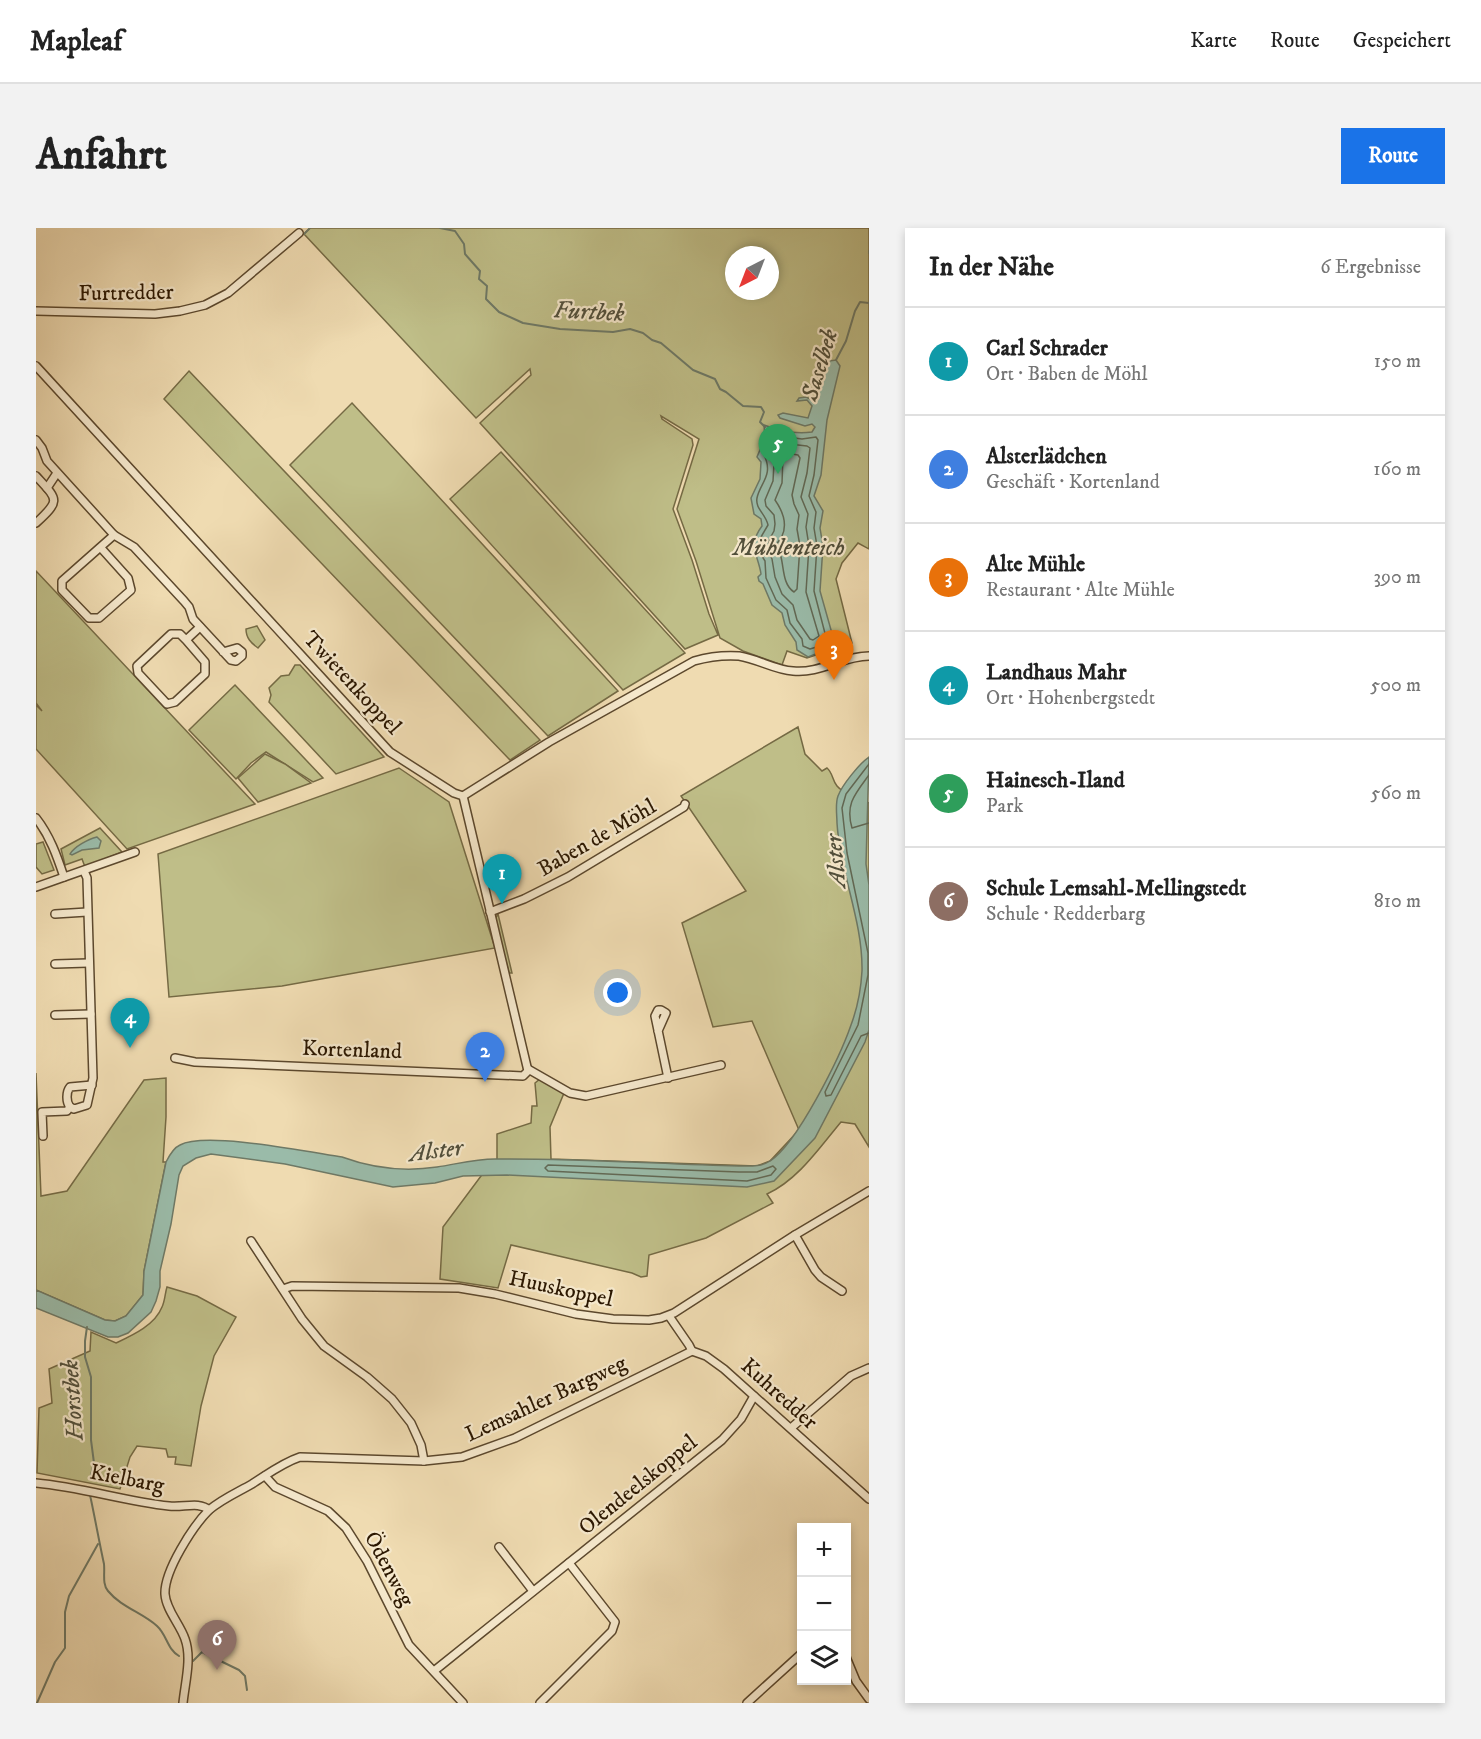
<!DOCTYPE html>
<html lang="de">
<meta charset="utf-8">
<style>
:root{--surface:#fff;--page:#f2f2f2;--text:#222;--muted:#767676;--line:#e0e0e0;--accent:#1a73e8}
body{margin:0;font-family:"IM FELL DW Pica",serif;background:var(--page);color:var(--text)}
.controls{position:absolute;right:18px;bottom:18px;display:grid;overflow:hidden;border-radius:0px;box-shadow:0 3px 9px #0003}
.controls button{width:54px;height:54px;display:grid;place-items:center;padding:0;border:0;border-bottom:2px solid var(--line);background:var(--surface);color:var(--text);font:30px sans-serif}
.compass{position:absolute;left:689px;top:18px;width:54px;height:54px;border-radius:50%;background:var(--surface);box-shadow:0 3px 9px #0003;rotate:222deg}
.you{position:absolute;left:582px;top:765px;width:21px;height:21px;margin:-15px;border:4px solid #fff;border-radius:50%;background:#1a73e8;box-shadow:0 0 0 9px #1a73e833}
.badge{display:grid;place-items:center;width:39px;height:39px;border-radius:50%;background:var(--accent);color:#fff;font-size:20px;font-weight:700}
.pin{position:absolute;translate:-50% -50px;filter:drop-shadow(0 2px 3px #0008)}
.pin::after{content:'';position:absolute;top:32px;width:21px;height:18px;background:inherit;clip-path:polygon(0 0,100% 0,50% 100%)}
.list{margin:0;padding:0;list-style:none}
h2{display:flex;justify-content:space-between;align-items:center;height:78px;margin:0;padding:0 24px;font-size:26px}
h2 small{font-size:20px;font-weight:400;color:var(--muted)}
.list li{display:grid;grid-template-columns:39px 1fr auto;gap:18px;align-items:center;box-sizing:border-box;height:108px;padding:0 24px;border-top:2px solid var(--line)}
.list b{display:block;font-size:22px;white-space:nowrap}
.list p{margin:0;font-size:20px;white-space:nowrap;color:var(--muted)}
.list em{font-size:20px;font-style:normal;color:var(--muted)}
.icon{flex:none;width:33px;height:33px;fill:none;stroke:currentColor;stroke-width:2;stroke-linecap:round;stroke-linejoin:round}
.map{position:relative;flex:none;width:833px;height:1475px;overflow:hidden;border-radius:0px}
header{display:flex;align-items:center;gap:36px;box-sizing:border-box;height:84px;padding:0 30px;background:var(--surface);border-bottom:2px solid var(--line)}
header strong{font-size:28px}
nav{display:flex;gap:33px;margin-inline-start:auto;font-size:21px}
.intro{display:flex;align-items:center;justify-content:space-between;box-sizing:border-box;height:144px;padding:0 36px}
h1{margin:0;font-size:42px}
.button{padding:15px 27px;border-radius:0px;background:var(--accent);color:#fff;font-size:21px;font-weight:700}
main{display:flex;gap:36px;padding:0 36px}
aside{flex:1;background:var(--surface);border-radius:0px;box-shadow:0 3px 9px #0003}
.map>svg:first-child{display:block}
.green{fill:#bfbe88;stroke:#756a44;stroke-width:1.5;fill-rule:evenodd}
.water{fill:#9abba9;stroke:#6e7966;stroke-width:1.5}
.lines{fill:none;stroke-linecap:round;stroke-linejoin:round}
.shore{stroke:#626955;stroke-width:1.5}
.stream{stroke:#6e7966;stroke-width:2}
.minor-casing{stroke:#5c482d;stroke-width:10}
.minor{stroke:#f5e8cc;stroke-width:7}
.labels{text-anchor:middle;dominant-baseline:central;stroke-width:4.5;stroke-linejoin:round;paint-order:stroke}
.street-label{font-size:22px;fill:#2b1701;stroke:#f5e8cc}
.water-label{font-size:24px;font-style:italic;fill:#52503c;stroke:#f5e8cc}
</style>
<header>
<strong>Mapleaf</strong>
<nav><a>Karte</a><a>Route</a><a>Gespeichert</a></nav>
</header>
<div class="intro"><h1>Anfahrt</h1><a class="button">Route</a></div>
<main>
<div class="map">
<svg width="833" height="1475" viewBox="0 0 833 1475">
<rect width="100%" height="100%" fill="#efdbb1"/>
<filter id="stains"><feTurbulence type="fractalNoise" baseFrequency=".00333" numOctaves="4"/><feColorMatrix values="0 0 0 0 .2 0 0 0 0 .09 0 0 0 0 .02 0 0 0 .5 -.17"/></filter>
<radialGradient id="worn" r=".72"><stop offset=".6" stop-color="#630" stop-opacity="0"/><stop offset="1" stop-color="#630" stop-opacity=".3"/></radialGradient>
<!-- green -->
<g class="green">
<path d="M274,0h559v321l-11,-6 -16,20 -6,16 16,64 -45,15 -20,-7 -5,14 -39,-14 -23,-13 -24,-77 -19,-52 22,-70 -38,-23 1,3 30,20 1,6 -20,64 19,51 17,54 9,21 -33,14 -205,-226 51,-48 -1,-6 -54,49 -172,-184zM698,27h36v36h-36z"/>
<path d="M153,143l351,369 -30,20 -346,-361z"/>
<path d="M316,175l266,288 -70,45 -258,-271z"/>
<path d="M465,224l184,201 -62,37 -173,-191z"/>
<path d="M0,343l219,233 -128,45 -91,-100v-44l6,6 -6,-8z"/>
<path d="M221,398l8,14 -7,8c-7,-5 -12,-10 -12,-19z"/>
<path d="M259,437h5l84,92 -48,17 -67,-72 2,-7 -2,-7 12,-12 8,-1z"/>
<path d="M199,457l88,93 -10,4 -47,-30 -15,11 -15,16 -47,-49z"/>
<path d="M762,499l7,27 17,17 5,-3c6,5 5,12 10,18 6,8 22,12 32,17v344l-14,-23 -14,-2c-21,25 -43,58 -74,72l6,9 -67,35 -57,17 -2,21 -6,1 -9,-4 -121,-28 -13,43 -58,-9 3,-52 38,-51 16,-17v-25l34,-11 1,-17h5l-2,-23 5,-4 24,14 -14,34 1,32 206,7 13,-5 29,-31 -47,-109 -39,6 -31,-104 64,-32 -65,-95z"/>
<path d="M229,526l20,10 26,19 -53,19 -20,-24z"/>
<path d="M363,540l50,34 46,146 -213,38 -113,11 -11,-143z"/>
<path d="M64,600l22,24 -37,15 -3,-8 -17,6 -4,-16z"/>
<path d="M7,614l11,28 -12,4 -6,-7v-23z"/>
<path d="M462,686l14,59h-3l-14,-54z"/>
<path d="M0,845l5,123 26,-5 77,-111 22,-2v39l-3,45h3l-22,109 -1,24 -17,21 -11,5 -10,-1 -69,-30z"/>
<path d="M131,1059l30,9 39,21 -22,39 -13,50 -10,60 -16,-2 1,-7h-8l-2,-8 -29,-3 -7,11 -10,32 -83,-16 2,-65 13,-5 -3,-34 41,-18 1,-19 25,11c17,-8 39,-18 46,-36 3,-6 3,-14 5,-20z"/>
</g>
<!-- water -->
<g class="water">
<path d="M800,132l4,6 -13,54 -6,55 -7,21 9,15 -3,17 3,18 -3,45 13,46 1,10 -26,10 -11,-7 -1,-8 -11,-17 -3,-12 -10,-8 -9,-21 -4,-3 -1,-4 3,-3c-3,-20 -14,-28 1,-48l-1,-7 -7,-5 -3,-16 9,-19 1,-17 -4,-5 8,-19 -1,-13c15,6 32,9 48,7l3,-5 -3,-3 -7,2 -25,-8 -2,-3 5,-2 25,5 4,-12 -5,-6 -10,1 2,-3 7,-1 8,4 4,-7v-17l4,-15z"/>
<path d="M833,529l-3,107 3,21v145l-4,12 -50,96 -41,43 -27,6 -240,-12 -44,1 -28,7 -42,4 -108,-23 -74,-10 -15,4 -13,8 -4,9 -8,49 -11,47v16l-4,14 -5,11 -23,21 -10,4h-10l-72,-29v-18l69,30 10,1 11,-5 17,-21 1,-24 22,-109c3,-6 7,-14 14,-17 25,-14 129,7 162,12 30,11 62,15 95,10 20,-3 38,-8 58,-8 82,-1 163,5 244,7 11,0 22,1 31,-5 27,-17 70,-104 81,-136 6,-16 10,-36 11,-54 1,-50 -22,-98 -25,-148 0,-8 -2,-19 1,-27 4,-11 22,-33 31,-39z"/>
<path d="M61,609l4,4 -2,7 -17,2 -10,5 -2,-1c4,-7 18,-15 27,-17z"/>
</g>
<g class="lines">
<!-- shore -->
<g class="shore">
<path d="M736,207l30,4 14,-2 2,3 -4,35 -5,21 7,16 -2,16 3,18 -3,45 13,50 -1,3 -16,5 -7,-3 -1,-7 -12,-16 -3,-13 -11,-10 -10,-22 -1,-17 -5,-8 1,-9v-7l7,-12c-2,-11 -13,-16 -11,-27 3,-15 17,-23 7,-43z"/>
<path d="M744,215l27,3 3,2 -3,25 -6,24 7,17 -2,13 3,19 -3,46 13,44 -6,4 -3,-1 -13,-19 -4,-15 -11,-11 -7,-17 -3,-18 -4,-8 1,-11 5,-9 1,-7 -1,-9 -8,-9 -1,-6 8,-19 1,-18 -1,-8 4,-11z"/>
<path d="M750,225l12,2 2,3 -8,37 2,9 5,11 -2,14 3,17 -3,43 -3,3c-11,-7 -10,-23 -13,-35 -1,-4 -5,-8 -4,-13 1,-3 4,-5 5,-8 6,-13 0,-26 -7,-36l7,-17 1,-27z"/>
<path d="M833,536l-23,30 -4,14 5,45 21,100v22l-10,50 -33,67 1,4 5,-1 30,-59 8,-3"/>
<path d="M833,547c-14,19 -24,29 -17,53l17,-5"/>
<path d="M512,937l191,7h18l16,-6 3,3 -5,6 -24,6 -199,-10 -3,-3z"/>
</g>
<!-- stream -->
<g class="stream">
<path d="M404,0l15,3 9,13 1,10 15,17 -1,8 8,7 -1,13 13,13 24,11 37,6 53,3 17,-3 13,4 9,7 9,3 32,27 22,9 5,10 6,3 17,14 18,1 3,5 -4,10 5,5"/>
<path d="M268,6l6,-6"/>
<path d="M833,23v2"/>
<path d="M800,132l10,-19 9,-30 5,-9 9,1"/>
<path d="M51,1099l-2,14v16l6,20v63l3,23 -3,12"/>
<path d="M54,1267c5,23 9,46 14,69 1,9 -2,20 4,27 13,16 35,22 49,35 10,9 10,23 22,30"/>
<path d="M157,1433l9,-9 37,18 6,6 2,14"/>
<path d="M1,1475l18,-41 10,-14v-36l4,-16 29,-52"/>
</g>
<defs>
<g id="minor">
<path d="M0,83l119,3 25,-3 25,-6 23,-12 71,-60"/>
<path d="M0,138l354,386 64,41 9,3 65,275 -5,5 -328,-14 -20,-4"/>
<path d="M0,212l6,8 5,13 67,74 20,12 50,54 5,6 4,12 38,41 5,1 6,-5v-4l-5,-4 -14,4"/>
<path d="M0,248c22,24 25,24 0,47"/>
<path d="M11,260l10,-15"/>
<path d="M65,320l27,30 3,12 -32,28h-10l-27,-28v-9l52,-46"/>
<path d="M150,412l19,22v12l-30,28 -8,2 -29,-31 -1,-7 34,-32h9l6,6 14,-13"/>
<path d="M427,568l86,-54 145,-81c14,-4 30,-6 45,-5 19,3 36,14 54,15 27,3 49,-15 76,-15"/>
<path d="M0,590c14,18 21,38 28,59"/>
<path d="M0,659l99,-35"/>
<path d="M454,684l34,-13 44,-22 116,-70 1,-3"/>
<path d="M19,686l32,-2"/>
<path d="M19,736l33,-1"/>
<path d="M19,787l36,-1"/>
<path d="M622,803l8,-18 -5,-3h-3l-3,6 13,62"/>
<path d="M492,841l42,24 16,3 135,-31"/>
<path d="M34,879c-4,-5 -4,-15 0,-20l22,-2"/>
<path d="M7,908l-1,-24 25,-1 3,-4 4,2 13,-4 6,-27 -6,-200 -3,-7"/>
<path d="M759,1007l20,35 6,7 21,14"/>
<path d="M215,1013l51,78 22,27 43,31 25,22 19,24 10,22 3,16"/>
<path d="M247,1061l9,-3 167,2 36,6 81,20 37,5 36,1 12,-2 13,-5 121,-78 74,-44"/>
<path d="M633,1088l20,29 3,6 14,5 18,13 145,130"/>
<path d="M755,1200l60,-52 18,-8"/>
<path d="M229,1248l10,11 53,24 18,17 21,33 42,84 54,58"/>
<path d="M0,1255c45,4 88,18 133,23 14,2 30,-5 40,4"/>
<path d="M463,1319l34,44"/>
<path d="M810,1429l10,24 13,18"/>
<path d="M398,1443l288,-231 19,-21 13,-23"/>
<path d="M147,1475c2,-20 9,-45 2,-64 -5,-15 -19,-29 -20,-45 -1,-23 28,-68 44,-84 13,-11 29,-18 43,-26 16,-10 30,-21 48,-27l124,4 38,-4 53,-19 177,-87"/>
<path d="M504,1475l72,-72 3,-9 -46,-59"/>
<path d="M711,1475l55,-50"/>
</g>
</defs>
<!-- minor casing -->
<use href="#minor" class="minor-casing"/>
<!-- minor -->
<use href="#minor" class="minor"/>
</g>
<g class="labels">
<!-- street labels -->
<g class="street-label">
<text transform="translate(90 65) rotate(-1)">Furtredder</text>
<text transform="translate(316 455) rotate(47)">Twietenkoppel</text>
<text transform="translate(561 610) rotate(-30)">Baben de Möhl</text>
<text transform="translate(316 822) rotate(2)">Kortenland</text>
<text transform="translate(525 1061) rotate(12)">Huuskoppel</text>
<text transform="translate(743 1166) rotate(42)">Kuhredder</text>
<text transform="translate(510 1171) rotate(-25)">Lemsahler Bargweg</text>
<text transform="translate(91 1251) rotate(11)">Kielbarg</text>
<text transform="translate(602 1257) rotate(-39)">Olendeelskoppel</text>
<text transform="translate(353 1341) rotate(62)">Ödenweg</text>
</g>
<!-- water labels -->
<g class="water-label">
<text transform="translate(553 84) rotate(3)">Furtbek</text>
<text transform="translate(784 137) rotate(-73)">Saselbek</text>
<text x="753" y="320">Mühlenteich</text>
<text transform="translate(800 633) rotate(-95)">Alster</text>
<text transform="translate(400 923) rotate(-7)">Alster</text>
<text transform="translate(37 1172) rotate(-94)">Horstbek</text>
</g>
</g>
<rect width="100%" height="100%" filter="url(#stains)"/>
<rect width="100%" height="100%" fill="url(#worn)"/>
</svg>
<div class="controls">
<button>+</button>
<button>−</button>
<button><svg class="icon" aria-label="layers" viewBox="0 0 24 24"><path d="M12 4l9 5-9 5-9-5zM3 14l9 5 9-5"/></svg></button>
</div>
<svg class="compass" viewBox="-18 -18 36 36"><path d="M0-13l5 13h-10z" fill="#e53935"/><path d="M0 13l5-13h-10z" fill="#767676"/></svg>
<div class="you"></div>
<div class="pin badge" style="left:466px;top:676px;background:#0f9aa8">1</div>
<div class="pin badge" style="left:449px;top:854px;background:#3f7fe0">2</div>
<div class="pin badge" style="left:798px;top:452px;background:#e8710a">3</div>
<div class="pin badge" style="left:94px;top:820px;background:#0f9aa8">4</div>
<div class="pin badge" style="left:742px;top:246px;background:#2e9e5b">5</div>
<div class="pin badge" style="left:181px;top:1442px;background:#8d6e63">6</div>
</div>
<aside>
<h2>In der Nähe<small>6 Ergebnisse</small></h2>
<ul class="list">
<li><span class="badge" style="background:#0f9aa8">1</span><div><b>Carl Schrader</b><p>Ort · Baben de Möhl</p></div><em>150 m</em></li>
<li><span class="badge" style="background:#3f7fe0">2</span><div><b>Alsterlädchen</b><p>Geschäft · Kortenland</p></div><em>160 m</em></li>
<li><span class="badge" style="background:#e8710a">3</span><div><b>Alte Mühle</b><p>Restaurant · Alte Mühle</p></div><em>390 m</em></li>
<li><span class="badge" style="background:#0f9aa8">4</span><div><b>Landhaus Mahr</b><p>Ort · Hohenbergstedt</p></div><em>500 m</em></li>
<li><span class="badge" style="background:#2e9e5b">5</span><div><b>Hainesch-Iland</b><p>Park</p></div><em>560 m</em></li>
<li><span class="badge" style="background:#8d6e63">6</span><div><b>Schule Lemsahl-Mellingstedt</b><p>Schule · Redderbarg</p></div><em>810 m</em></li>
</ul>
</aside>
</main>
